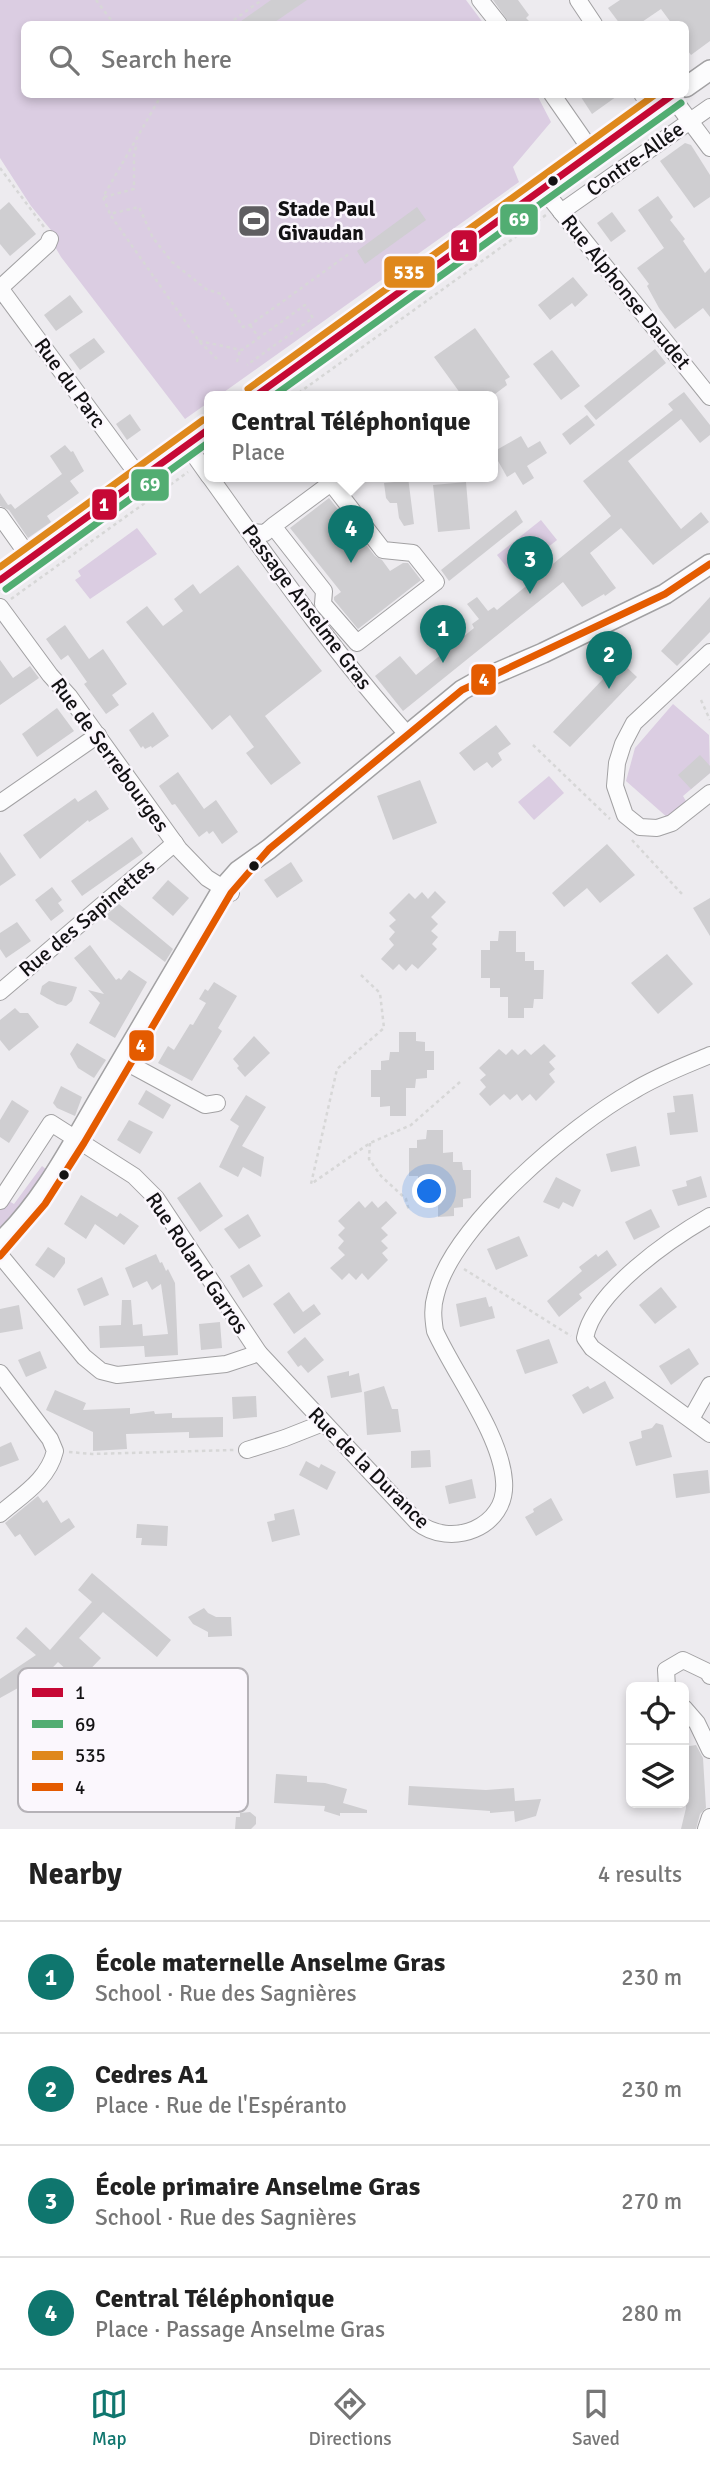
<!DOCTYPE html>
<meta charset="utf-8">
<style>
:root{--surface:#fff;--page:#f6f6f6;--text:#222;--muted:#767676;--line:#e0e0e0;--accent:#0f766e}
body{margin:0;font-family:Signika,sans-serif;background:var(--page);color:var(--text)}
.controls{position:absolute;right:21px;bottom:21px;display:grid;overflow:hidden;border-radius:10px;box-shadow:0 4px 10px #0003}
.controls button{width:63px;height:63px;display:grid;place-items:center;padding:0;border:0;border-bottom:2px solid var(--line);background:var(--surface);color:var(--text);font:35px sans-serif}
.you{position:absolute;left:430px;top:1192px;width:24px;height:24px;margin:-18px;border:5px solid #fff;border-radius:50%;background:#1a73e8;box-shadow:0 0 0 10px #1a73e833}
.badge{display:grid;place-items:center;width:46px;height:46px;border-radius:50%;background:var(--accent);color:#fff;font-size:23px;font-weight:700}
.pin{position:absolute;translate:-50% -58px;filter:drop-shadow(0 2px 4px #0008)}
.pin::after{content:'';position:absolute;top:37px;width:24px;height:21px;background:inherit;clip-path:polygon(0 0,100% 0,50% 100%)}
.popup{position:absolute;left:204px;top:391px;width:294px;height:91px;box-sizing:border-box;display:grid;place-content:center;border-radius:10px;background:var(--surface);filter:drop-shadow(0 2px 5px #0005);font-size:23px;white-space:nowrap;color:var(--muted)}
.popup b{font-size:26px;color:var(--text)}
.popup::after{content:'';position:absolute;left:50%;top:100%;margin-left:-14px;border:14px solid transparent;border-top-color:var(--surface)}
.list{margin:0;padding:0;list-style:none}
h2{display:flex;justify-content:space-between;align-items:center;height:91px;margin:0;padding:0 28px;font-size:30px}
h2 small{font-size:23px;font-weight:400;color:var(--muted)}
.list li{display:grid;grid-template-columns:46px 1fr auto;gap:21px;align-items:center;box-sizing:border-box;height:112px;padding:0 28px;border-top:2px solid var(--line)}
.list b{display:block;font-size:26px;white-space:nowrap}
.list p{margin:0;font-size:23px;white-space:nowrap;color:var(--muted)}
.list em{font-size:23px;font-style:normal;color:var(--muted)}
.icon{flex:none;width:38px;height:38px;fill:none;stroke:currentColor;stroke-width:2;stroke-linecap:round;stroke-linejoin:round}
.map{position:relative;flex:none;width:710px;height:1829px;overflow:hidden}
.search{position:absolute;background:var(--surface);box-shadow:0 4px 10px #0003;left:21px;right:21px;top:21px;height:77px;display:flex;align-items:center;gap:18px;box-sizing:border-box;padding:0 24px;border-radius:10px;color:var(--muted);font-size:26px}
.sheet{height:539px;background:var(--surface)}
nav{display:flex;justify-content:space-around;align-items:center;box-sizing:border-box;height:98px;border-top:2px solid var(--line);background:var(--surface);font-size:19px;color:var(--muted)}
nav a{display:grid;justify-items:center;gap:4px}
nav .on{color:var(--accent)}
.map>svg:first-child{display:block}
.green{fill:#dbcde2}
.building{fill:#cfced1}
.lines{fill:none;stroke-linecap:round;stroke-linejoin:round}
.minor-casing{stroke:#a2a1a3;stroke-width:18}
.major-casing{stroke:#a2a1a3;stroke-width:22}
.path{stroke:#d7d7d7;stroke-width:2.5;stroke-dasharray:3.5 3.5;stroke-linecap:butt}
.minor{stroke:#fcfcfd;stroke-width:16}
.major{stroke:#fcfcfd;stroke-width:19}
.bus-1-casing{stroke:#fbf7fd;stroke-width:12}
.bus-2-casing{stroke:#fbf7fd;stroke-width:12}
.bus-3-casing{stroke:#fbf7fd;stroke-width:12}
.bus-4-casing{stroke:#fbf7fd;stroke-width:12}
.bus-1{stroke:#c60835;stroke-width:7}
.bus-2{stroke:#52ad72;stroke-width:7}
.bus-3{stroke:#df881c;stroke-width:7}
.bus-4{stroke:#e45b00;stroke-width:7}
.bus-dot{fill:#131214;stroke:#fbf7fd;stroke-width:2.5}
.labels{text-anchor:middle;dominant-baseline:central;stroke-width:5;stroke-linejoin:round;paint-order:stroke}
.street-label{font-size:21px;fill:#131214;stroke:#fbf7fd}
.poi-label{font-size:21px;font-weight:bold;fill:#131214;stroke:#fbf7fd;text-anchor:start}
.key{fill:#fbf7fd;stroke:#b5b2b7;stroke-width:2}
.key-label{font-size:19px;fill:#131214}
.line-badge{stroke:#fbf7fd;stroke-width:2.5}
.badge-label{font-size:19px;text-anchor:middle;font-weight:bold;fill:#fff}
</style>
<div class="map">
<svg width="710" height="1829" viewBox="0 0 710 1829">
<rect width="100%" height="100%" fill="#edebef"/>
<!-- green -->
<g class="green">
<path d="M0,0h466l18,24h-460v70l513,1 14,27 -38,45 6,15 -302,215h-8v5l-24,17 -124,-162 -10,-17 5,-4 -25,-30 -31,-48z"/>
<path d="M541,520l16,20 -44,35 -16,-20z"/>
<path d="M137,528l20,26 -67,45 -15,-19 6,-4 -3,-5z"/>
<path d="M673,704l36,31 1,38 -27,23 4,7 -19,15 -42,-37 9,-33z"/>
<path d="M549,776l15,17 -30,27 -16,-18z"/>
<path d="M42,1166l5,4 -32,46 -15,15v-21l7,-10 7,4z"/>
</g>
<!-- building -->
<g class="building">
<path d="M271,0h36l-35,24h-35z"/>
<path d="M493,0h25l11,15 -3,3 6,6h-22z"/>
<path d="M620,0h90v41l-19,14 -6,-8v-23h-13l-11,-15 -22,15h-19l-12,-16z"/>
<path d="M579,94h41l-28,20z"/>
<path d="M685,143l6,2 19,30v22l-16,11 -34,-47z"/>
<path d="M658,196l15,21 -3,3 15,19 -2,2 22,32 5,-5v49l-7,-9 -28,21 -16,-21 -12,-22 2,-2 -12,-16 27,-20 -26,-38z"/>
<path d="M9,202l27,32 -26,22 -10,-12v-34z"/>
<path d="M417,207l9,13 -61,44 -8,-13z"/>
<path d="M612,212l14,19 -15,11 -14,-19z"/>
<path d="M573,277l15,18 -13,12 -3,-4 -22,17 -12,-15z"/>
<path d="M70,295l13,17 -27,19 -12,-16z"/>
<path d="M475,328l35,49 -5,3 2,5 -16,12h-28l-29,-40z"/>
<path d="M94,338l11,14 -25,18 -11,-15z"/>
<path d="M655,349l11,14 -70,57 -12,-14z"/>
<path d="M552,350l28,36 -19,14 -28,-36z"/>
<path d="M684,392l26,33v10l-10,8 -19,-24 -53,42 53,68 20,-17 8,10 -56,43 -32,-37 -31,25 26,35 -11,8 -1,-2 -22,13 -19,-25 -160,129 -28,-35 25,-20 16,19 58,-47 -2,-4 7,-5 -12,-15 10,-7 11,14 6,-4 3,3 114,-94 -28,-35 90,-71 -5,-6z"/>
<path d="M130,414l11,16 -14,10 -11,-16z"/>
<path d="M587,415l8,10 -25,20 -8,-11z"/>
<path d="M521,436l7,12 12,-7 7,12 -20,13 7,12 -11,7 -8,-13 -8,5 -14,-25z"/>
<path d="M65,445l6,7 2,-1 11,20 -14,10 9,12 -32,23 4,6 -23,16 -19,-28 -9,-4v-13l8,12 3,-1 4,5 47,-35 -12,-18z"/>
<path d="M393,477h15l6,47 -10,2 -5,-8 -2,-15h-7l-4,-5 -2,-15 10,-1z"/>
<path d="M466,482l4,47 -32,3 -5,-47z"/>
<path d="M329,498l46,58 7,4 8,11 13,-8h5l13,17 -63,49 -24,-29v-3l7,-5 -51,-64z"/>
<path d="M516,510l7,12 -74,59 -8,-11z"/>
<path d="M238,565l84,106 -57,45 36,47 -30,22 -25,-32 8,-6 -24,-32 -18,15 -86,-108 21,-16 16,20 20,-15 -9,-12 19,-15 7,10z"/>
<path d="M710,597v35l-33,34 -16,-15z"/>
<path d="M65,625l24,34 14,-10 24,35 -15,11 7,10 -13,9 -22,-30 3,-2 -19,-27 -7,5 -15,-21z"/>
<path d="M0,660l13,18 17,-12 9,12 -39,27z"/>
<path d="M620,661l17,16 -67,70 -17,-15z"/>
<path d="M57,708l17,23 -37,26 -15,-23z"/>
<path d="M153,712l16,24 -17,12 -1,-2 -6,3 -2,-3 -2,2 -12,-18z"/>
<path d="M496,725l15,19 -13,9 4,7 -10,8 -5,-6 -13,9 -15,-18z"/>
<path d="M700,755l10,11v7l-19,16 -13,-14z"/>
<path d="M178,772l26,37 12,-9 22,32 -16,12 -9,-13 -4,3 -2,-3 -8,6 -24,-33 -3,1 -13,-19z"/>
<path d="M420,780l17,43 -44,17 -16,-44z"/>
<path d="M96,790l13,19 -20,13 -1,-2 -48,39 -17,-24 52,-37 3,4z"/>
<path d="M132,837l11,16 -61,43 -11,-15z"/>
<path d="M607,844l28,31 -35,28 -13,-15 -23,19 -12,-14z"/>
<path d="M0,852l16,23 -16,11z"/>
<path d="M291,862l12,19 -26,17 -13,-18z"/>
<path d="M168,880l21,18 -16,18 -21,-18z"/>
<path d="M52,887l10,13 -4,3 6,8 -13,10 -16,-21z"/>
<path d="M435,891l11,11 -15,15 7,7 -7,7 7,6 -6,7 5,5 -19,20 -6,-5 -6,7 -7,-7 -6,6 -12,-11 13,-14 -5,-6 6,-7 -6,-6 7,-6 -7,-7 20,-20 6,6 7,-7 6,7z"/>
<path d="M710,898v38l-17,-28z"/>
<path d="M119,904l54,45 -8,13 -60,-46z"/>
<path d="M17,922l14,19 -25,17 -6,-9v-16z"/>
<path d="M499,931h17v21h9v9h9v9h10l-1,29h-9l-1,9h-9v10h-16v-21h-8v-9h-10v-10h-9v-28h9v-9h8z"/>
<path d="M90,945l26,35 3,-2 2,2 8,-10 18,12 -32,56 -26,-15 11,-20 -12,-13 16,4 -30,-36z"/>
<path d="M667,954l26,30 -35,30 -27,-31z"/>
<path d="M49,981l28,6 -5,14 -6,5 -9,-2 -17,-10 2,-8z"/>
<path d="M214,982l23,14 -19,32 4,3 -30,50 -34,-18 10,-17 6,4 16,-26 3,1 13,-22 -7,-4 6,-10 3,2z"/>
<path d="M15,1008l5,5h8l11,14 -30,24 -9,-11v-20z"/>
<path d="M399,1032h17v9l9,1v9h9v19h-7v8l-11,1 -1,9h-9v28h-16v-10l-10,1v-10h-9v-27h10v-9l8,-1 1,-8h9z"/>
<path d="M254,1036l16,17 -25,24 -8,-9 2,-2 -6,-7z"/>
<path d="M77,1043l29,17 -12,18 -16,-10 -8,-14z"/>
<path d="M544,1044l12,12 -7,6 6,7 -6,5 6,8 -19,19 -6,-7 -8,7 -5,-7 -7,6 -6,-6 -14,12 -11,-12 7,-7 -6,-7 6,-5 -7,-7 20,-19 7,6 6,-6 6,6 7,-6 6,6z"/>
<path d="M61,1086l21,11 -7,19 -18,-8 -4,-5z"/>
<path d="M146,1090l25,15 -8,14 -25,-15z"/>
<path d="M693,1094l5,38 -28,3 -3,-22 8,-1 -2,-16z"/>
<path d="M246,1095l20,12 -24,39 22,11 -3,20 -18,-10 -5,10 -19,-10 20,-41 -9,-6z"/>
<path d="M12,1100l17,11 -20,32 -9,-6v-17z"/>
<path d="M129,1120l24,12 -13,22 -23,-14z"/>
<path d="M427,1130h16v23l10,-1v10h9l1,8h8v28l-8,1v8l-9,1v8l-16,1v-23h-11v-9l-9,-1v-8h-9v-28h8v-8l9,-1z"/>
<path d="M636,1146l4,20 -29,6 -5,-18z"/>
<path d="M701,1176l6,21 -29,9 -6,-16 15,-4 -1,-5z"/>
<path d="M556,1177l25,13 -8,17 -10,-5 -4,7 -16,-7z"/>
<path d="M200,1182l23,34 -23,16 -23,-34z"/>
<path d="M81,1195l36,22 3,-4 19,13 -15,19 -29,-21 -9,15 -22,-15z"/>
<path d="M359,1201l6,7 7,-7 6,7 8,-7 11,12 -16,15 7,7 -7,6 7,7 -6,5 6,7 -20,20 -6,-7 -6,7 -7,-7 -7,7 -12,-12 15,-13 -7,-7 6,-7 -6,-6 7,-7 -7,-7z"/>
<path d="M651,1209l9,18 -26,13 -9,-18z"/>
<path d="M248,1214l13,22 -22,13 -15,-20z"/>
<path d="M519,1236l9,20 -32,14 -9,-21z"/>
<path d="M48,1247l17,11v5l-11,15 -19,-13z"/>
<path d="M607,1250l10,15 -38,29 3,4 -23,19 -12,-16 35,-30 -3,-4 17,-13 2,3z"/>
<path d="M156,1254l4,9 2,-1 4,9 2,-2 7,14 3,72 -33,2 -1,-11 -44,2 -1,-22 22,-1 1,-25h9l2,25 9,-1 1,12 25,-2 -7,-50 -9,6 -5,-9 -14,7 -8,-20z"/>
<path d="M249,1264l14,22 -20,12 -13,-22z"/>
<path d="M102,1277l7,18 -25,11 -7,-17z"/>
<path d="M661,1287l16,20 -22,17 -16,-19z"/>
<path d="M289,1292l14,20 11,-8 7,10 -27,20 -21,-30z"/>
<path d="M486,1297l3,10 3,-1 3,12 -35,9 -4,-23z"/>
<path d="M19,1305l4,24 -23,4v-24z"/>
<path d="M220,1322l2,26 -21,2 -2,-26z"/>
<path d="M305,1337l19,23 -16,13 -7,-8 -3,2 -11,-15z"/>
<path d="M549,1339l9,24 -33,11 -9,-24z"/>
<path d="M689,1348l10,16 -28,21 -12,-19z"/>
<path d="M40,1351l7,17 -21,9 -8,-17z"/>
<path d="M349,1371v5l10,-3 3,19 -31,6 -4,-22z"/>
<path d="M605,1381l9,17 -31,16 -11,-19 16,-9 2,3z"/>
<path d="M384,1386l8,23h6l3,23 -34,3 -3,-43z"/>
<path d="M55,1390l31,13 -3,7 47,-2v6l24,-3 1,3 17,-1v5l51,-1v20l-34,1v-6l-63,2 1,15 -34,2v-19l-47,-22z"/>
<path d="M256,1396l1,21 -24,2 -1,-22z"/>
<path d="M656,1423l7,2 9,32 -36,9 -7,-24 13,-4 -1,-7 11,-3z"/>
<path d="M11,1442l8,18 -19,7v-20z"/>
<path d="M430,1450l1,17 -20,1v-17z"/>
<path d="M306,1461l13,7 2,-4 15,8 -9,18 -28,-15z"/>
<path d="M708,1470l2,23 -34,5 -3,-24z"/>
<path d="M472,1479l4,19 -27,6 -4,-18z"/>
<path d="M38,1496l5,7 4,-3 14,23 8,-5 6,9 -40,29 -15,-22 -5,3 -10,-14z"/>
<path d="M551,1498l12,22 -27,16 -11,-19 9,-5 -1,-3z"/>
<path d="M294,1509l6,26 -28,7 -5,-20 8,-2 -1,-6z"/>
<path d="M137,1524l31,2 -1,20 -26,-1 1,-7h-6z"/>
<path d="M92,1573l79,67 -14,17 -54,-45 -24,26 22,20 -22,23 -21,-19 -23,24 -12,8 -5,-6 -18,10v-19l36,-24 -20,-17 10,-11 24,23 42,-48 -14,-12z"/>
<path d="M204,1608l4,5 8,4h15l1,19 -24,1v-5l-15,-8 -5,-7z"/>
<path d="M696,1745l7,13 3,50 -6,6 -4,15h-15l5,-21 -2,-61z"/>
<path d="M276,1774l31,2v6l18,1 22,6 -4,14 24,7v3h-27v3l-16,-5 1,-5 -51,-3z"/>
<path d="M409,1786l77,4 28,-2 1,13 26,-2 -5,17 -21,6 -1,-11 -24,2v-2l-82,-6z"/>
<path d="M250,1812l6,5v7l-5,5h-16l1,-12h4v-4z"/>
</g>
<g class="lines">
<defs>
<g id="minor">
<path d="M480,0l19,24"/>
<path d="M578,0l16,24"/>
<path d="M552,94l41,59"/>
<path d="M642,94l11,16"/>
<path d="M672,97l38,51"/>
<path d="M542,188l168,209"/>
<path d="M561,212l149,-105"/>
<path d="M0,288l140,190"/>
<path d="M0,288l48,-44 2,-5"/>
<path d="M187,445l22,31"/>
<path d="M210,477c63,88 125,177 197,257"/>
<path d="M0,516l30,42"/>
<path d="M250,532l15,1 8,-7 58,-43 52,67 30,3 23,29 -79,61 -34,-39 1,-13 -51,-65"/>
<path d="M0,607l50,68 19,21 110,153 28,29 24,15"/>
<path d="M710,652l-76,71 -11,21 -6,19 -2,23 10,29 15,12 17,1 15,-5 38,-30"/>
<path d="M0,803l98,-68"/>
<path d="M0,992l175,-149"/>
<path d="M122,1060l83,45 12,-2"/>
<path d="M0,1201l51,-78 83,53 22,22 103,155 158,169c33,27 91,6 87,-41 -3,-46 -49,-106 -69,-150 -2,-13 -3,-24 1,-37 17,-69 136,-169 197,-203 24,-15 51,-25 77,-36"/>
<path d="M710,1216c-40,23 -116,75 -125,122l7,10 118,86"/>
<path d="M0,1255l84,102 17,14 16,4 109,-11 33,-11"/>
<path d="M0,1373l50,66 5,12c-7,29 -33,44 -55,63"/>
<path d="M691,1419l19,-34"/>
<path d="M247,1450l38,-12 38,-15"/>
<path d="M667,1687l-1,-17 17,-10 25,12 2,4"/>
<path d="M684,1708l13,15 13,27"/>
<path d="M706,1829l4,-12"/>
</g>
<g id="major">
<path d="M686,87l24,-17"/>
<path d="M254,397l253,-184 168,-119"/>
<path d="M0,580l209,-151"/>
<path d="M0,1242c43,-39 74,-101 103,-150 40,-68 80,-136 120,-204l15,-17 31,-22 193,-159 16,-9 65,-28 122,-59 45,-30"/>
</g>
</defs>
<!-- minor casing -->
<use href="#minor" class="minor-casing"/>
<!-- major casing -->
<use href="#major" class="major-casing"/>
<!-- path -->
<g class="path">
<path d="M96,0l18,24"/>
<path d="M228,24l34,-24"/>
<path d="M162,94l-59,103 7,17 29,-7 14,31 19,24 34,27 15,5 22,33 7,-2 100,-72"/>
<path d="M0,168l44,59"/>
<path d="M104,197l30,-8v-34l3,-12"/>
<path d="M111,216l88,125 18,18"/>
<path d="M250,325l9,13"/>
<path d="M199,341l43,9 63,-45 8,13 -66,47"/>
<path d="M237,362l3,-12"/>
<path d="M223,393l2,4"/>
<path d="M293,397l253,-182"/>
<path d="M11,599l177,-127"/>
<path d="M701,700l9,20"/>
<path d="M533,745l77,74"/>
<path d="M632,840l50,54"/>
<path d="M361,975l19,18 4,35 -47,41 -26,115 59,-41 41,-18 49,-43"/>
<path d="M370,1143l-1,16 12,17 25,23 3,12"/>
<path d="M464,1269l107,67"/>
<path d="M69,1452l23,2 142,-4"/>
</g>
<!-- minor -->
<use href="#minor" class="minor"/>
<!-- major -->
<use href="#major" class="major"/>
<defs>
<g id="bus-1">
<path d="M254,397l420,-303"/>
<path d="M0,580l209,-151"/>
</g>
<g id="bus-2">
<path d="M272,397l409,-294"/>
<path d="M6,589l203,-147"/>
</g>
<g id="bus-3">
<path d="M248,389l408,-295"/>
<path d="M0,567l203,-147"/>
</g>
<path id="bus-4" d="M0,1256l45,-52 39,-61 147,-250 38,-44 193,-159 203,-96 45,-30"/>
</defs>
<!-- bus-1 casing -->
<use href="#bus-1" class="bus-1-casing"/>
<!-- bus-2 casing -->
<use href="#bus-2" class="bus-2-casing"/>
<!-- bus-3 casing -->
<use href="#bus-3" class="bus-3-casing"/>
<!-- bus-4 casing -->
<use href="#bus-4" class="bus-4-casing"/>
<!-- bus-1 -->
<use href="#bus-1" class="bus-1"/>
<!-- bus-2 -->
<use href="#bus-2" class="bus-2"/>
<!-- bus-3 -->
<use href="#bus-3" class="bus-3"/>
<!-- bus-4 -->
<use href="#bus-4" class="bus-4"/>
</g>
<!-- icons -->
<defs>
<symbol id="stadium-square" viewBox="-11 -11 22 22"><rect x="-9" y="-9" width="18" height="18" rx="4" fill="#5f5e61" stroke="#fbf7fd"/><path d="M0-5a6.5 5 0 1 0 0 10a6.5 5 0 1 0 0-10ZM-3.5-1.8h7v3.6h-7Z" fill="#fff"/></symbol>
</defs>
<g fill-rule="evenodd">
<use href="#stadium-square" x="235" y="202" width="38" height="38"/>
</g>
<!-- markers -->
<g class="bus-dot">
<circle cx="553" cy="181" r="6"/>
<circle cx="254" cy="866" r="6"/>
<circle cx="64" cy="1175" r="6"/>
</g>
<g class="labels">
<!-- street labels -->
<g class="street-label">
<text transform="translate(635 159) rotate(-35)">Contre-Allée</text>
<text transform="translate(626 292) rotate(51)">Rue Alphonse Daudet</text>
<text transform="translate(70 383) rotate(54)">Rue du Parc</text>
<text transform="translate(307 607) rotate(53)">Passage Anselme Gras</text>
<text transform="translate(110 755) rotate(54)">Rue de Serrebourges</text>
<text transform="translate(87 918) rotate(-40)">Rue des Sapinettes</text>
<text transform="translate(197 1263) rotate(56)">Rue Roland Garros</text>
<text transform="translate(369 1468) rotate(45)">Rue de la Durance</text>
</g>
<!-- poi labels -->
<g class="poi-label">
<text x="278" y="209">Stade Paul<tspan x="278" dy="24">Givaudan</tspan></text>
</g>
</g>
<!-- legend -->
<rect x="18" y="1668" width="230" height="144" rx="10" class="key"/>
<rect x="32" y="1688" width="31" height="9" fill="#c60835"/>
<rect x="32" y="1720" width="31" height="8" fill="#52ad72"/>
<rect x="32" y="1751" width="31" height="9" fill="#df881c"/>
<rect x="32" y="1783" width="31" height="8" fill="#e45b00"/>
<g class="key-label">
<text x="75" y="1699">1</text>
<text x="75" y="1731">69</text>
<text x="75" y="1762">535</text>
<text x="75" y="1794">4</text>
</g>
<g class="line-badge">
<rect x="499" y="203" width="40" height="33" rx="7" fill="#52ad72"/>
<rect x="450" y="229" width="28" height="33" rx="7" fill="#c60835"/>
<rect x="383" y="255" width="53" height="34" rx="7" fill="#df881c"/>
<rect x="130" y="468" width="40" height="34" rx="7" fill="#52ad72"/>
<rect x="91" y="488" width="27" height="33" rx="7" fill="#c60835"/>
<rect x="470" y="663" width="27" height="33" rx="7" fill="#e45b00"/>
<rect x="128" y="1029" width="27" height="33" rx="7" fill="#e45b00"/>
</g>
<g class="badge-label">
<text x="519" y="226">69</text>
<text x="464" y="252">1</text>
<text x="409" y="279">535</text>
<text x="150" y="491">69</text>
<text x="104" y="511">1</text>
<text x="484" y="686">4</text>
<text x="141" y="1052">4</text>
</g>
</svg>
<div class="controls">
<button><svg class="icon" aria-label="locate" viewBox="0 0 24 24"><circle cx="12" cy="12" r="6"/><path d="M12 2v4M12 18v4M2 12h4M18 12h4"/></svg></button>
<button><svg class="icon" aria-label="layers" viewBox="0 0 24 24"><path d="M12 4l9 5-9 5-9-5zM3 14l9 5 9-5"/></svg></button>
</div>
<div class="you"></div>
<div class="pin badge" style="left:443px;top:663px">1</div>
<div class="pin badge" style="left:609px;top:689px">2</div>
<div class="pin badge" style="left:530px;top:594px">3</div>
<div class="pin badge" style="left:351px;top:563px">4</div>
<div class="popup"><b>Central Téléphonique</b>Place</div>
<div class="search"><svg class="icon" aria-label="search" viewBox="0 0 24 24"><circle cx="10" cy="10" r="6"/><path d="M15 15l6 6"/></svg>Search here</div>
</div>
<section class="sheet">
<h2>Nearby<small>4 results</small></h2>
<ul class="list">
<li><span class="badge">1</span><div><b>École maternelle Anselme Gras</b><p>School · Rue des Sagnières</p></div><em>230 m</em></li>
<li><span class="badge">2</span><div><b>Cedres A1</b><p>Place · Rue de l'Espéranto</p></div><em>230 m</em></li>
<li><span class="badge">3</span><div><b>École primaire Anselme Gras</b><p>School · Rue des Sagnières</p></div><em>270 m</em></li>
<li><span class="badge">4</span><div><b>Central Téléphonique</b><p>Place · Passage Anselme Gras</p></div><em>280 m</em></li>
</ul>
</section>
<nav>
<a class="on"><svg class="icon" aria-label="map" viewBox="0 0 24 24"><path d="M3 6l6-2 6 2 6-2v14l-6 2-6-2-6 2zM9 4v14M15 6v14"/></svg>Map</a>
<a><svg class="icon" aria-label="directions" viewBox="0 0 24 24"><path d="M12 3l9 9-9 9-9-9zM9 14v-3h6M13 9l2 2-2 2"/></svg>Directions</a>
<a><svg class="icon" aria-label="saved" viewBox="0 0 24 24"><path d="M7 4h10v16l-5-4-5 4z"/></svg>Saved</a>
</nav>
